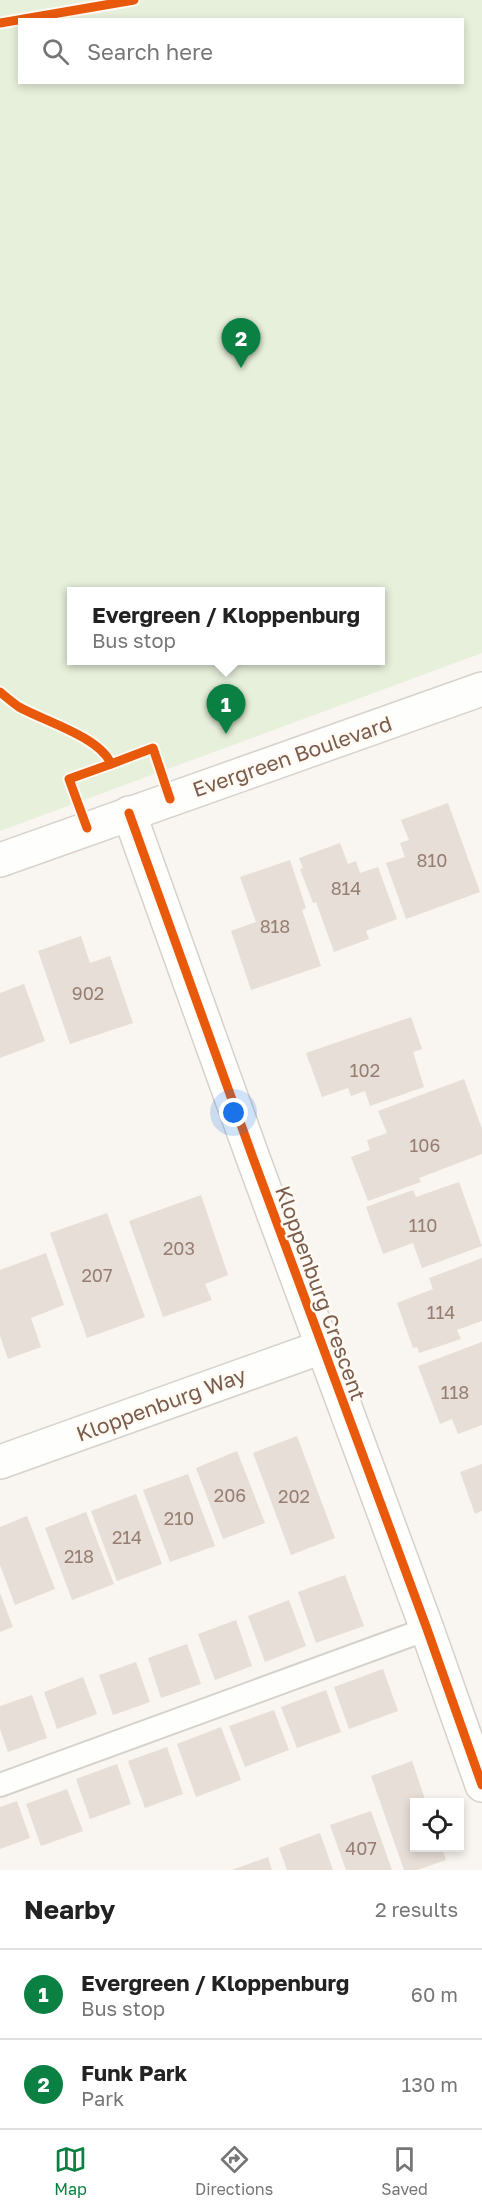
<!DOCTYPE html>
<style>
:root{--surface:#fff;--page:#f2f2f2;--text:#222;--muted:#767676;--line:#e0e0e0;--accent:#0b8043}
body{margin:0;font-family:"Golos Text",sans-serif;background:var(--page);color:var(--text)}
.controls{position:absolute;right:18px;bottom:18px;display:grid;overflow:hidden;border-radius:0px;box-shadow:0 3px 9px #0003}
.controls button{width:54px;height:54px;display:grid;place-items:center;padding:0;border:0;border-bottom:2px solid var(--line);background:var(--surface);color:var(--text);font:30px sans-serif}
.you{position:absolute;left:234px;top:1113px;width:21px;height:21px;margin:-15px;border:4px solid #fff;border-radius:50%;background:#1a73e8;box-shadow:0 0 0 9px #1a73e833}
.badge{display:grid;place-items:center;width:39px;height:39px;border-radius:50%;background:var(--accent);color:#fff;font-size:20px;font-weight:700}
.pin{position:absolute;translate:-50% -50px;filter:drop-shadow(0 2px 3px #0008)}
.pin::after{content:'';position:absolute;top:32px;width:21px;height:18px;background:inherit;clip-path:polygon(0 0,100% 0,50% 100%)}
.popup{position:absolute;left:67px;top:587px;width:318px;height:78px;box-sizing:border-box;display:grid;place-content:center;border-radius:0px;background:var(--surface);filter:drop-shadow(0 2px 4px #0005);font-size:20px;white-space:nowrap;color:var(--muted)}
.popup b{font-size:22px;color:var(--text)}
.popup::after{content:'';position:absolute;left:50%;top:100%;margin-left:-12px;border:12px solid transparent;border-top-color:var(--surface)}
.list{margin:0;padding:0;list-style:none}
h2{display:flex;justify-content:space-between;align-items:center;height:78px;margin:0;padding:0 24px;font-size:26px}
h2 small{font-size:20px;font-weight:400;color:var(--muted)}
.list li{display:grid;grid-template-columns:39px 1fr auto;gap:18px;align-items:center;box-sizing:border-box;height:90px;padding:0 24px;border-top:2px solid var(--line)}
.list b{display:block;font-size:22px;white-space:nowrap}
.list p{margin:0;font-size:20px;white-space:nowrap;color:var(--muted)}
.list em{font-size:20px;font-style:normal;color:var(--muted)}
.icon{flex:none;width:33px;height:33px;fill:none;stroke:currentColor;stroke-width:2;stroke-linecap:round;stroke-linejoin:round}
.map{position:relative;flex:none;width:482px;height:1870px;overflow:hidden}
.search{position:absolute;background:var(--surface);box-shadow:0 3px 9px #0003;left:18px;right:18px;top:18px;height:66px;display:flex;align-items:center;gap:15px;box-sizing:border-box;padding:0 21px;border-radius:0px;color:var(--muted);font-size:22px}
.sheet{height:258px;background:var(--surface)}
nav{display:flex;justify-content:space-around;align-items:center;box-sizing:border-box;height:84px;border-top:2px solid var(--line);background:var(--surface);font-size:16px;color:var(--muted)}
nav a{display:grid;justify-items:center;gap:3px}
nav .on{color:var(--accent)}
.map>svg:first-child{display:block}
.green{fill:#e7f0db;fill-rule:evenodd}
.building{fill:#e6ded7}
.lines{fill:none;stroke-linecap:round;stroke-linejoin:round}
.lane-casing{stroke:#d7d1cb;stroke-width:26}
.street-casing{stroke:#d7d1cb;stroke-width:36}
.secondary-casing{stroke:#d9d2cb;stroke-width:36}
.lane{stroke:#fefefd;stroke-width:22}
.street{stroke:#fefefd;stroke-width:33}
.secondary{stroke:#fefefd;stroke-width:33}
.cycleway-casing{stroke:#fffaf3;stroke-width:13}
.cycleway{stroke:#e8590c;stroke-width:9}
.labels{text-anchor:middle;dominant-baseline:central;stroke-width:5;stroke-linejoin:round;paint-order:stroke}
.number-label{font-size:18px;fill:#977e72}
.street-label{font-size:21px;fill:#7a5c4d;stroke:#fffaf3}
</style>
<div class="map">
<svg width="482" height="1870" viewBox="0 0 482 1870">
<rect width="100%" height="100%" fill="#f9f5f0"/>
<!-- green -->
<path class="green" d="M0,0h482v653l-482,178zM20,20h442v62h-442zM71,592h309v68h-309z"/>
<!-- building -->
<g class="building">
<path d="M448,803l32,89 -74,27 -20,-56 19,-6 -5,-14 9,-3 -8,-20z"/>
<path d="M340,843l8,21 8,-3 4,12 18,-6 19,52 -31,12 3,8 -35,13 -18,-50 -3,1 -13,-34 3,-1 -4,-10z"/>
<path d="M290,860l16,48 -4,2 19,56 -70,24 -20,-59 25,-9 -16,-45z"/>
<path d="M81,936l9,27 20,-7 23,67 -63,21 -32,-93z"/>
<path d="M24,984l21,57 -45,17v-65z"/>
<path d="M411,1017l11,32 -9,3 11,35 -54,19 -5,-15 -14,5 -3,-8 -26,9 -16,-44z"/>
<path d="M464,1079l18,50v25l-63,24 2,4 -53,19 -17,-44 19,-7 -3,-10 20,-7 -9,-22z"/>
<path d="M459,1182l23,64 -60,22 -9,-25 -30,11 -17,-47 47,-17 3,7z"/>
<path d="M201,1195l27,80 -23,9 7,16 -49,17 -34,-96z"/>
<path d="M107,1213l38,104 -58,21 -37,-105z"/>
<path d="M46,1253l18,52 -33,13 10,29 -33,12 -8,-23v-66z"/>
<path d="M482,1258v63l-25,9 4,9 -42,14 -2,-6 -4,1 -16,-45 36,-14 -4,-11z"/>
<path d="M482,1342v83l-24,9 -6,-15 -12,5 -22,-58z"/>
<path d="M297,1436l38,102 -44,17 -38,-102z"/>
<path d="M237,1451l28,72 -42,16 -27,-71z"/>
<path d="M482,1464v47l-7,3 -15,-42z"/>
<path d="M188,1474l27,72 -45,16 -27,-72z"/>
<path d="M136,1494l26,70 -45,17 -26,-70z"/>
<path d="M86,1512l28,72 -42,16 -27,-72z"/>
<path d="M27,1516l28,73 -40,16 -15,-40v-38z"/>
<path d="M345,1575l19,51 -48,17 -18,-51z"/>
<path d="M0,1593l13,34 -13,5z"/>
<path d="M289,1600l17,46 -41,16 -17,-46z"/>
<path d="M236,1620l16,46 -37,14 -17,-46z"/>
<path d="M187,1644l14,40 -40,14 -13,-40z"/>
<path d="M136,1662l14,40 -37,13 -14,-40z"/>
<path d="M383,1669l15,42 -49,18 -15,-42z"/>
<path d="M83,1677l14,37 -40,15 -13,-37z"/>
<path d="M326,1690l15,42 -44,16 -16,-41z"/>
<path d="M32,1695l15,43 -39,14 -8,-23v-23z"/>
<path d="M274,1710l15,40 -44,17 -16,-41z"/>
<path d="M221,1727l20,53 -45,17 -19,-53z"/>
<path d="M167,1747l16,47 -38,14 -17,-47z"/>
<path d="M412,1761l14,41h-12v46h28l4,12 -29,10h-13l-33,-94z"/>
<path d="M117,1764l14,40 -41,15 -14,-40z"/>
<path d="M67,1789l16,42 -42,15 -15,-42z"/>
<path d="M17,1801l13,37 -30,11v-42z"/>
<path d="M371,1811l21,59h-46l-16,-45z"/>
<path d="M320,1833l13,37h-46l-8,-22z"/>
<path d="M268,1857l4,13h-40z"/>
</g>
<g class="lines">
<defs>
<path id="lane" d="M0,1785l427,-156"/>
<g id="street">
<path d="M129,813l124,345 174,471 55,156"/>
<path d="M0,1462l322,-115"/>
</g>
<path id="secondary" d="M0,860l482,-171"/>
</defs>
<!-- lane casing -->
<use href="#lane" class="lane-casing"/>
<!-- street casing -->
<use href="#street" class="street-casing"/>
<!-- secondary casing -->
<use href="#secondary" class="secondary-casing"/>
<!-- lane -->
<use href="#lane" class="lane"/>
<!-- street -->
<use href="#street" class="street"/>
<!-- secondary -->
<use href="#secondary" class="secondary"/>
<defs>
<g id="cycleway">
<path d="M0,23l134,-23"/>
<path d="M0,692c6,5 13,11 19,15 25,14 81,30 92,57l-42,15 18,49"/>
<path d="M111,764l42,-16 17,51"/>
<path d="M129,813l124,345 174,471 55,156"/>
</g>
</defs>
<!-- cycleway casing -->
<use href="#cycleway" class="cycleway-casing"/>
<!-- cycleway -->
<use href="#cycleway" class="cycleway"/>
</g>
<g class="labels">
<!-- number labels -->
<g class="number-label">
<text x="432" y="860">810</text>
<text x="346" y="888">814</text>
<text x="275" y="926">818</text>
<text x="88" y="993">902</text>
<text x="365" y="1070">102</text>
<text x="425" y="1145">106</text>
<text x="423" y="1225">110</text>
<text x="179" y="1248">203</text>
<text x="97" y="1275">207</text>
<text x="441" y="1312">114</text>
<text x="455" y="1392">118</text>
<text x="230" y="1495">206</text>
<text x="294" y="1496">202</text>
<text x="179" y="1518">210</text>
<text x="127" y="1537">214</text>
<text x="79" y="1556">218</text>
<text x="361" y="1848">407</text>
</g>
<!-- street labels -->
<g class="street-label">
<text transform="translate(292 756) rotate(-19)">Evergreen Boulevard</text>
<text transform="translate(321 1293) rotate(70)">Kloppenburg Crescent</text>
<text transform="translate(161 1404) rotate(-20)">Kloppenburg Way</text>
</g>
</g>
</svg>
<div class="controls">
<button><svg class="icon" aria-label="locate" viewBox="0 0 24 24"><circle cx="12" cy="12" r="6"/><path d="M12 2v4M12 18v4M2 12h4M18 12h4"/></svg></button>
</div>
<div class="you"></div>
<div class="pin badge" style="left:226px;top:734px">1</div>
<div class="popup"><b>Evergreen / Kloppenburg</b>Bus stop</div>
<div class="pin badge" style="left:241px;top:368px">2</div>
<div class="search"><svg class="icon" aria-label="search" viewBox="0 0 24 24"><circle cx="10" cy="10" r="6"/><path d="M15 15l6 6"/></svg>Search here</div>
</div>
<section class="sheet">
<h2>Nearby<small>2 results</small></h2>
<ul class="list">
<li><span class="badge">1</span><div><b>Evergreen / Kloppenburg</b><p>Bus stop</p></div><em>60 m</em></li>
<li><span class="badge">2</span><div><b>Funk Park</b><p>Park</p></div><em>130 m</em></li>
</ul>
</section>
<nav>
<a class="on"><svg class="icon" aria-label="map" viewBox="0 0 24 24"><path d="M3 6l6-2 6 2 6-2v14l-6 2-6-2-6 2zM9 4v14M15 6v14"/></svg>Map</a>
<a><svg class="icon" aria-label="directions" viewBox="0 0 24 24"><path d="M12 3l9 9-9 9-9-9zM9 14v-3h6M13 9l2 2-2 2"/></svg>Directions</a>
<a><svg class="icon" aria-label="saved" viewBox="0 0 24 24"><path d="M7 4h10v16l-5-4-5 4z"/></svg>Saved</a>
</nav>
